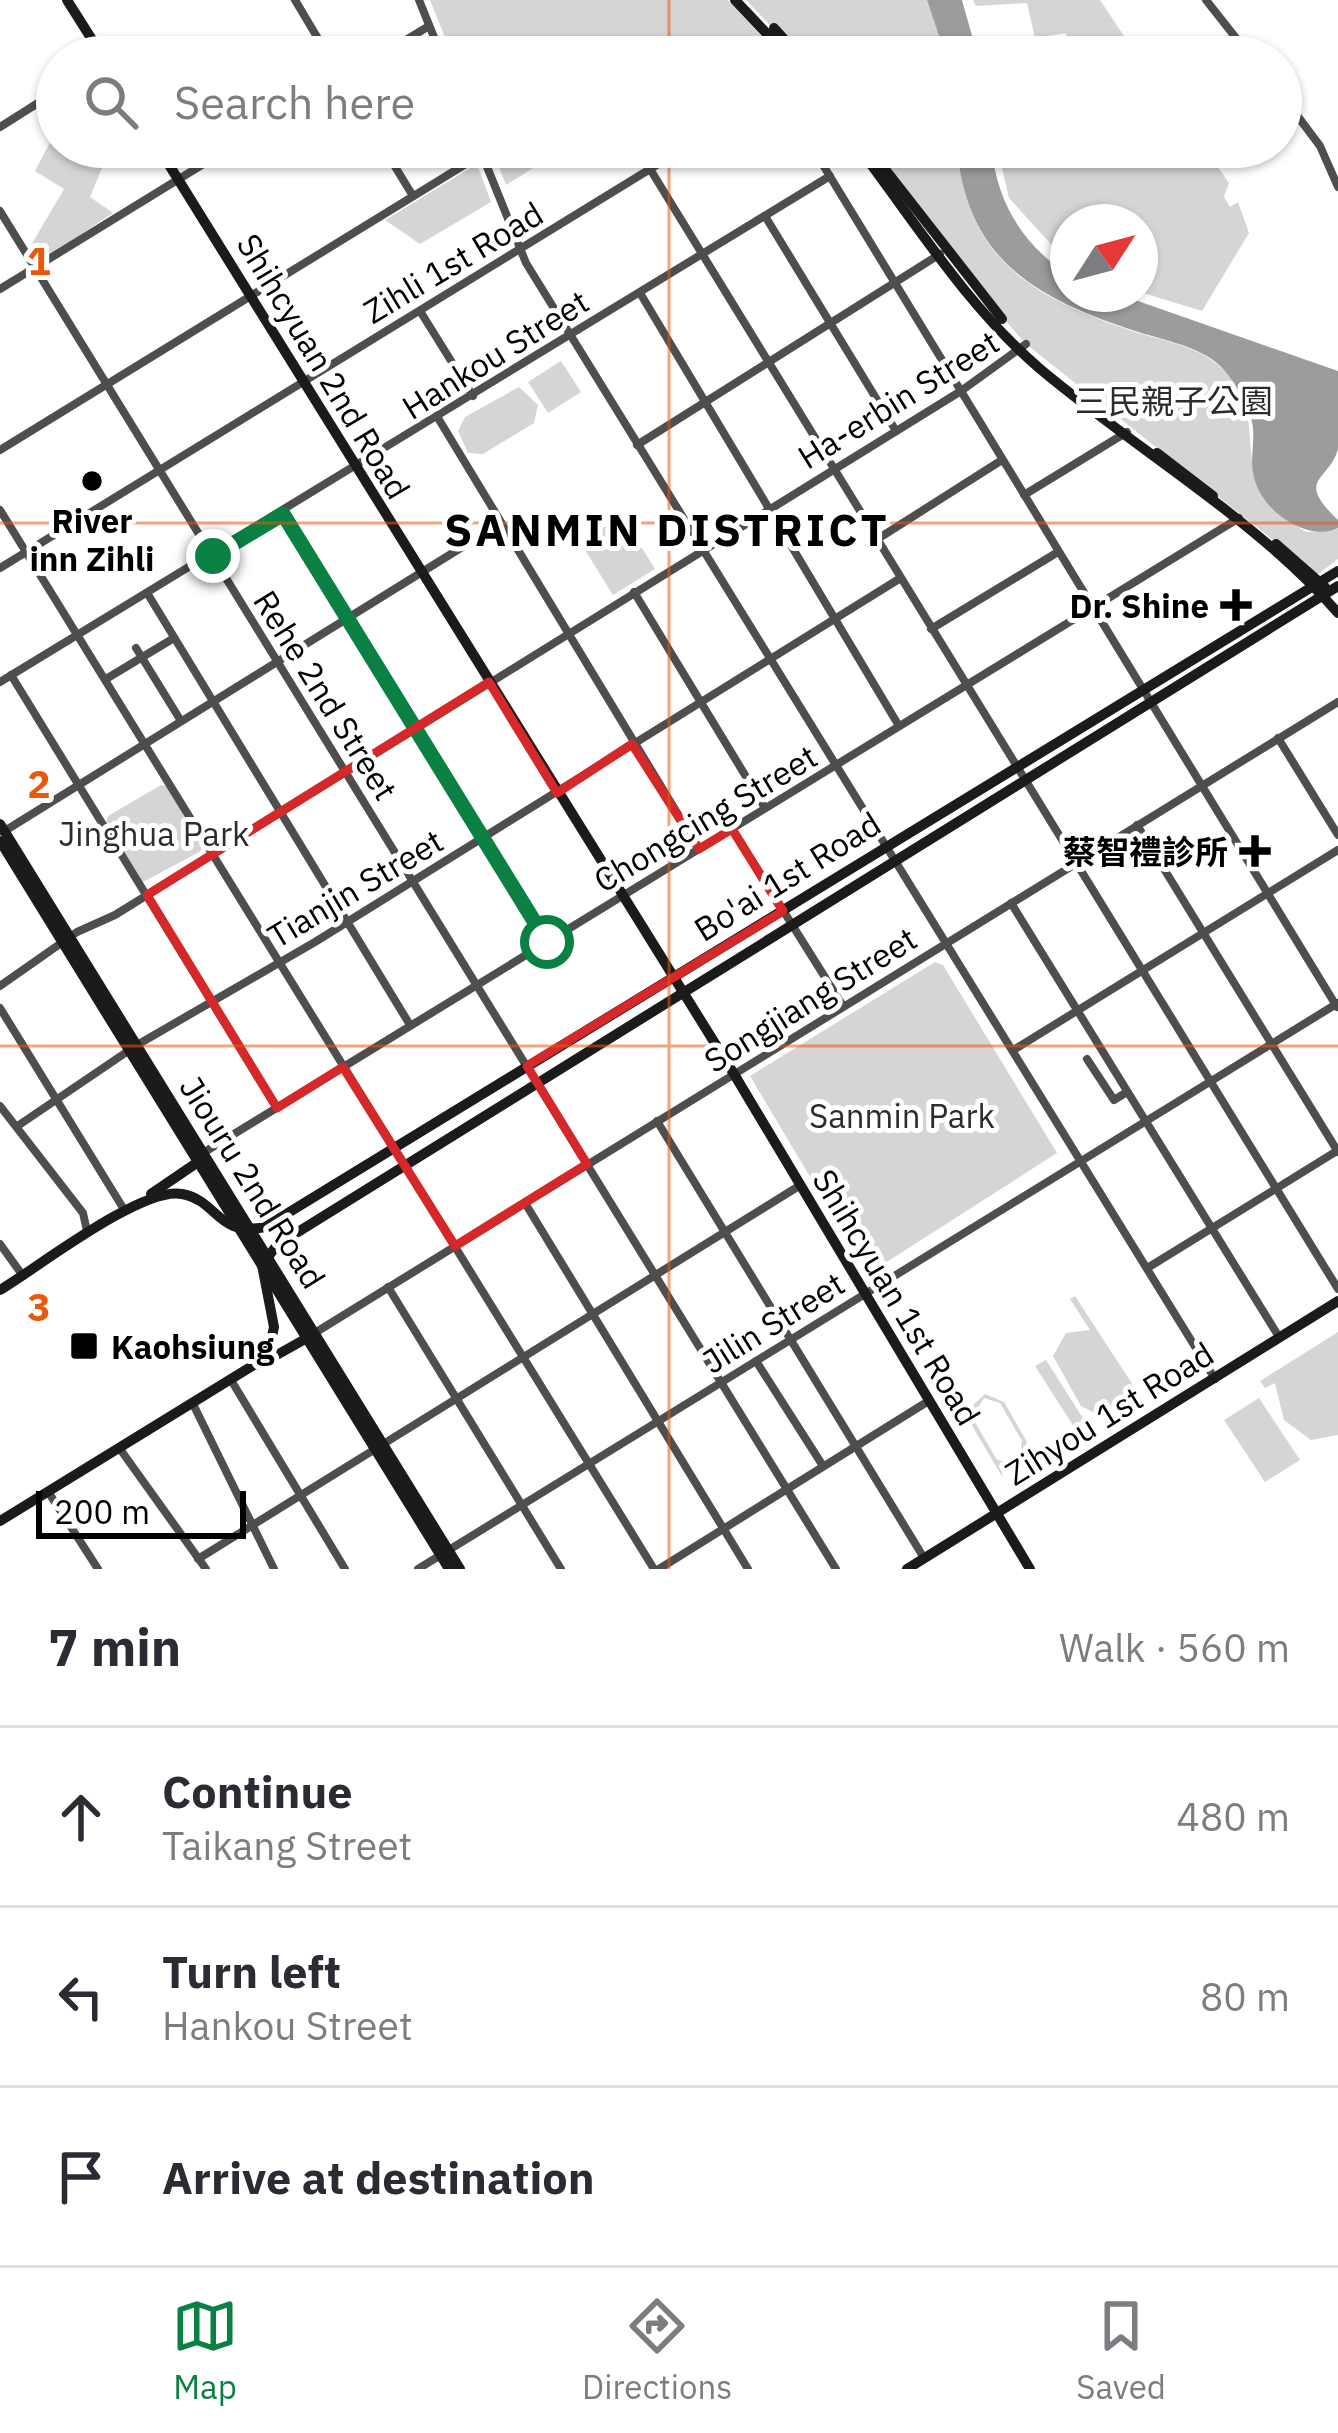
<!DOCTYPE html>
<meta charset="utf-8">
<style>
:root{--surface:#fff;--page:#f2f2f3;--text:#2b2b33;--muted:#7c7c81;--line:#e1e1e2;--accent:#0b8043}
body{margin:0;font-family:"IBM Plex Sans","Noto Sans TC",sans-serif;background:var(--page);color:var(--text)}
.compass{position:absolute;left:1050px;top:204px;width:108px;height:108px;border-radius:50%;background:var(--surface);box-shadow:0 3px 9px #0004;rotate:54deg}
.scale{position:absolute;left:36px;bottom:30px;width:210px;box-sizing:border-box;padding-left:12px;border:6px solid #000;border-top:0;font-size:33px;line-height:42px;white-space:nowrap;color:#000;-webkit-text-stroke:9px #fff;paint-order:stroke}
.stop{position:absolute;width:36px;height:36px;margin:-27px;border:9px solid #0b8043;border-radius:50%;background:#fff}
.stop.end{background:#0b8043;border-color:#fff;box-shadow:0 3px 12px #0008}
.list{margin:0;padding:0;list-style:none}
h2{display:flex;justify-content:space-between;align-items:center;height:156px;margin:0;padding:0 48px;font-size:51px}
h2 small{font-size:39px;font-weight:400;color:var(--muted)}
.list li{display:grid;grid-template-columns:78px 1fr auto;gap:36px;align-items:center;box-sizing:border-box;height:180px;padding:0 48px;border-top:3px solid var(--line)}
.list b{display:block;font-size:45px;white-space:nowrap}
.list p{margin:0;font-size:39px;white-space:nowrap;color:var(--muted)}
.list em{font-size:39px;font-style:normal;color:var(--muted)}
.icon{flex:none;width:66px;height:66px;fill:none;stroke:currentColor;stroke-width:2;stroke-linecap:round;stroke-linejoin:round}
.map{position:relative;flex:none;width:1338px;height:1569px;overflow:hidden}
.search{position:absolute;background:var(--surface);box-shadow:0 3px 9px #0004;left:36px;right:36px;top:36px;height:132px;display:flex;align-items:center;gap:30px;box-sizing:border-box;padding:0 42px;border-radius:66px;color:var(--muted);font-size:45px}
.sheet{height:696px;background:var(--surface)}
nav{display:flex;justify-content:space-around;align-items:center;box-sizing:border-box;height:168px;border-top:3px solid var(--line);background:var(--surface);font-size:33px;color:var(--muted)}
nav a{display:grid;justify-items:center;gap:6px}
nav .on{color:var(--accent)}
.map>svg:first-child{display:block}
.green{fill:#d5d5d5;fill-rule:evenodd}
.water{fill:#9c9c9c}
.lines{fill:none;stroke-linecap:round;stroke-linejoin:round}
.street{stroke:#4e4e4e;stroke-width:8}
.secondary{stroke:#1b1b1b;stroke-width:10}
.route{stroke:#0b8043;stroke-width:15}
.marked{fill:none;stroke:#d62828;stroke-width:9;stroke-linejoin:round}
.grid{fill:none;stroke:#e8590c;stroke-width:3;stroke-opacity:0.55}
.poi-dot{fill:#000;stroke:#fff;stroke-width:4.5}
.labels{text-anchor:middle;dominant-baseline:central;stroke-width:10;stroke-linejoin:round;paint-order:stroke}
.street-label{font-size:33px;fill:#000;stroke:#fff}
.park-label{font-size:33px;fill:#2c2c2c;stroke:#fff}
.poi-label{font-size:33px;font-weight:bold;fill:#000;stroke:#fff;text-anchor:end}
.district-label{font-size:45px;font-weight:bold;letter-spacing:3px;fill:#000;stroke:#fff}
.grid-label{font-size:39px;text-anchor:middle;font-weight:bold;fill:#e8590c;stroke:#fff;stroke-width:10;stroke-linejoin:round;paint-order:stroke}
</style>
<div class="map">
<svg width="1338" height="1569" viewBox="0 0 1338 1569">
<rect width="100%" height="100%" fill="#fff"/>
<!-- green -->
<g class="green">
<path d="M430,0h298l53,57h-328z"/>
<path d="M746,0h181l19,57h-146z"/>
<path d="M973,0h127l38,57h-65l-7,-24 -31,5 -8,-35 -51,3z"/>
<path d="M54,135l3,12h21l27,14 -15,36 23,16 -71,47 -12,-13 34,-58 -29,-18z"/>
<path d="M491,147h76l-61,38z"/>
<path d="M867,147h90c9,112 76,151 175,184 25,8 56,13 78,28 76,51 0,123 97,173l31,-3v30l-21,16 -291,-231 -82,-93z"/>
<path d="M997,147h207l25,36 -5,14 6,10 8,-5 11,31 -47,78 -62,-19v-70h-72v41l-59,-65z"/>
<path d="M477,164l14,38 -71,42 -35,-24z"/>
<path d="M561,361l20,31 -33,21 -20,-31z"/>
<path d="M519,387l19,18 -4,18 -51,31 -15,-1 -10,-22 7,-14z"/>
<path d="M622,516l33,53 -42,26 -33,-53z"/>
<path d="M161,785l7,1 34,56 -1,9 -58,31 -37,-59 2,-7z"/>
<path d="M935,962l8,3 114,188 -189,121 -118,-198z"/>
<path d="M1075,1296l67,103 -6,5 -7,-9 -9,15 -16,8 -23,-12 -28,-50 13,-23 24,-3 -20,-31z"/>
<path d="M1338,1332v103l-27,5 -27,-20 -9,-37 -10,5 -5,-7z"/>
<path d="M1046,1360l40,63 -10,7 -41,-64z"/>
<path d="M985,1394l19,8 23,40 -5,19 -21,6 2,11 -42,-71 7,3zM984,1398l16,5 22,38 -2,13 -10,8 -13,-2 -25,-43z"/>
<path d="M1259,1398l41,62 -35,22 -41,-62z"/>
</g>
<!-- water -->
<g class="water">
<path d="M927,0h35l16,57h-32z"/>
<path d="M957,147h34c7,57 30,95 77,128v19h50l220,77c0,23 0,56 0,78 -9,33 -44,29 0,71v8c-32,15 -77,-18 -84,-51 -5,-18 2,-37 -2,-55 -4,-19 -22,-50 -39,-62 -21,-15 -53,-21 -78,-29 -98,-32 -169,-71 -178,-184z"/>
</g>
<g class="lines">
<!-- street -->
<g class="street">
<path d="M295,0l34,57"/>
<path d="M419,0l23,57"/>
<path d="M1206,0l45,57"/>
<path d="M378,57l51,-31"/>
<path d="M1281,94l39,52 18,41"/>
<path d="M0,127l57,-36"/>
<path d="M383,147l30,49"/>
<path d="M479,147l47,116 689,1116"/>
<path d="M812,147l525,860"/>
<path d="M650,169l688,1120"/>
<path d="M0,211l836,1358"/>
<path d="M765,216l131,215"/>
<path d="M0,289l231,-142"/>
<path d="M640,293l259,433"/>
<path d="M420,311l53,85"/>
<path d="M438,418l261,431"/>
<path d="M637,445l303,-191"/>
<path d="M0,450l482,-296"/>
<path d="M1024,495l103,-63"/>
<path d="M0,510l654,1059"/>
<path d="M283,514l264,428"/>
<path d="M876,540l126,-80"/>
<path d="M0,568l686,-421"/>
<path d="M634,592l131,216"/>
<path d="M149,596l261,429"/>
<path d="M931,629l127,-77"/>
<path d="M136,648l45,73"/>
<path d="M11,675l266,433"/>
<path d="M106,679l68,-41"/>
<path d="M0,682l830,-506"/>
<path d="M1278,738l60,97"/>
<path d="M1137,825l201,327"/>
<path d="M732,829l111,177"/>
<path d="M3,832l498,-309"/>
<path d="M1011,903l268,434"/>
<path d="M0,986l77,-54 38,-17 846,-524 65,-47"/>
<path d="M0,1008l125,203"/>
<path d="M1015,1049l323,-199"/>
<path d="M1087,1059l27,41 13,-8"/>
<path d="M0,1106l83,107 4,18"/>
<path d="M657,1121l267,437"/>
<path d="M19,1125l118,-80 178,-103 584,-363"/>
<path d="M203,1153l1036,-635"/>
<path d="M525,1203l223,366"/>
<path d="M0,1244l23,32"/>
<path d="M1149,1267l188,-116"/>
<path d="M388,1287l173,282"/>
<path d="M313,1334l1025,-632"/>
<path d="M756,1361l67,105"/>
<path d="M231,1380l114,189"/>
<path d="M193,1404l81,165"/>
<path d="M120,1449l86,120"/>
<path d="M49,1493l49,76"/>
<path d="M198,1559l601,-373"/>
<path d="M418,1569l920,-566"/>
<path d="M659,1569l268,-167"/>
</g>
<!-- secondary -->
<g class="secondary">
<path d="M67,0l36,57"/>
<path d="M735,0l54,57"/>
<path d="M774,28l26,29"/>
<path d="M158,147l576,927 296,495"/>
<path d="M858,147c57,75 109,159 181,221 97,82 215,149 299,245"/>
<path d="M877,159l125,160"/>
<path d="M1157,453l56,43"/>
<path d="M1276,544l49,43"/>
<path d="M0,824l460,745"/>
<path d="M0,841l449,728"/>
<path d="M151,1194l47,-32"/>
<path d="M0,1290c37,-22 142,-104 182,-96 37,7 34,43 83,33l1073,-656"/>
<path d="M259,1365l48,-27"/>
<path d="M0,1521l257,-158 13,-17 4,-19 -12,-62 15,-20 1061,-659"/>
<path d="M907,1569l431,-268"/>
</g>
</g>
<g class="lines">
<!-- route -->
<path class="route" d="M213,556l70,-42 264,428"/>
</g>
<!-- marked area -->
<path class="marked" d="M489,682l68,111 75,-49 67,105 33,-20 51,82 -256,155 60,98 -132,82 -112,-179 -66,41 -130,-213z"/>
<!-- grid -->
<path class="grid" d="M669,0v57M669,147v1422M0,523h1338M0,1046h1338"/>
<!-- markers -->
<g class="poi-dot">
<circle cx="92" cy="481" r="12"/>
<path d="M1230 587h12v12h12v12h-12v12h-12v-12h-12v-12h12z"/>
<path d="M1249 833h12v12h12v12h-12v12h-12v-12h-12v-12h12z"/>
<rect x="69" y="1331" width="30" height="30" rx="6"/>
</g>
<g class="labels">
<!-- street labels -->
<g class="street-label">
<text transform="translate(453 262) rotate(-31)">Zihli 1st Road</text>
<text transform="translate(495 354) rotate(-32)">Hankou Street</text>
<text transform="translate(324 366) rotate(59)">Shihcyuan 2nd Road</text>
<text transform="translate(898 399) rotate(-32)">Ha-erbin Street</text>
<text transform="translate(326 695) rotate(58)">Rehe 2nd Street</text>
<text transform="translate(705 818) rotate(-31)">Chongcing Street</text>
<text transform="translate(787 876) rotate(-32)">Bo'ai 1st Road</text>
<text transform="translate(355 888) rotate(-31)">Tianjin Street</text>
<text transform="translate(810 999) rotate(-32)">Songjiang Street</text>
<text transform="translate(253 1182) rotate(58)">Jiouru 2nd Road</text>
<text transform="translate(897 1297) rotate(59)">Shihcyuan 1st Road</text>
<text transform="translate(773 1322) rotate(-32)">Jilin Street</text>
<text transform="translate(1109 1413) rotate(-32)">Zihyou 1st Road</text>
</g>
<!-- park labels -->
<g class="park-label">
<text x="1174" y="400">三民親子公園</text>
<text x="154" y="833">Jinghua Park</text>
<text x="902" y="1115">Sanmin Park</text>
</g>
<!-- poi labels -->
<g class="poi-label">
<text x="92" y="520" text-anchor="middle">River<tspan x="92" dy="38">inn Zihli</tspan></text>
<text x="1209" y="605">Dr. Shine</text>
<text x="1228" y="851">蔡智禮診所</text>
<text x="111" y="1346" text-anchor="start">Kaohsiung</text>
</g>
<!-- district labels -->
<g class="district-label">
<text x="667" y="529">SANMIN DISTRICT</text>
</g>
</g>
<g class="grid-label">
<text x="39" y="275">1</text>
<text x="39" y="798">2</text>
<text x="39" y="1321">3</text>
</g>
</svg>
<svg class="compass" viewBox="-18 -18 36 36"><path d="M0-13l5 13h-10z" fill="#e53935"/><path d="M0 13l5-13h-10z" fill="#7c7c81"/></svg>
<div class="scale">200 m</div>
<div class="stop" style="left:547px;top:942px"></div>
<div class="stop end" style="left:213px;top:556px"></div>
<div class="search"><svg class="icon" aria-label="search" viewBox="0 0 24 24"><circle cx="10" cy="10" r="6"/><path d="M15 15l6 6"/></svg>Search here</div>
</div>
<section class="sheet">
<h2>7 min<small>Walk · 560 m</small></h2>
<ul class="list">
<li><svg class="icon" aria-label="ahead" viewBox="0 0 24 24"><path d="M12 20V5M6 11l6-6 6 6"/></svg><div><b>Continue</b><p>Taikang Street</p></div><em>480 m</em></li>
<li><svg class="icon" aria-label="left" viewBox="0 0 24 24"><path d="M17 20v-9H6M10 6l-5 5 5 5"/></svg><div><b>Turn left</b><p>Hankou Street</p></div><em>80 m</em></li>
<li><svg class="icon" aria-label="arrive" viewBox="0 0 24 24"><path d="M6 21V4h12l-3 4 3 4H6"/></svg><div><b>Arrive at destination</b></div></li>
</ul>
</section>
<nav>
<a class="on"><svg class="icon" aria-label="map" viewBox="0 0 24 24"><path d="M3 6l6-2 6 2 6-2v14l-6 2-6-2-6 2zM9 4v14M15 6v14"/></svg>Map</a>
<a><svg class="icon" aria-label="directions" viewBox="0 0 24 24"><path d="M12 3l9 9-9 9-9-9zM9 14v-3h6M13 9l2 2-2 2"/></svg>Directions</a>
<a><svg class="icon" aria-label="saved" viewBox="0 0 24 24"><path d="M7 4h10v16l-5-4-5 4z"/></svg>Saved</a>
</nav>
